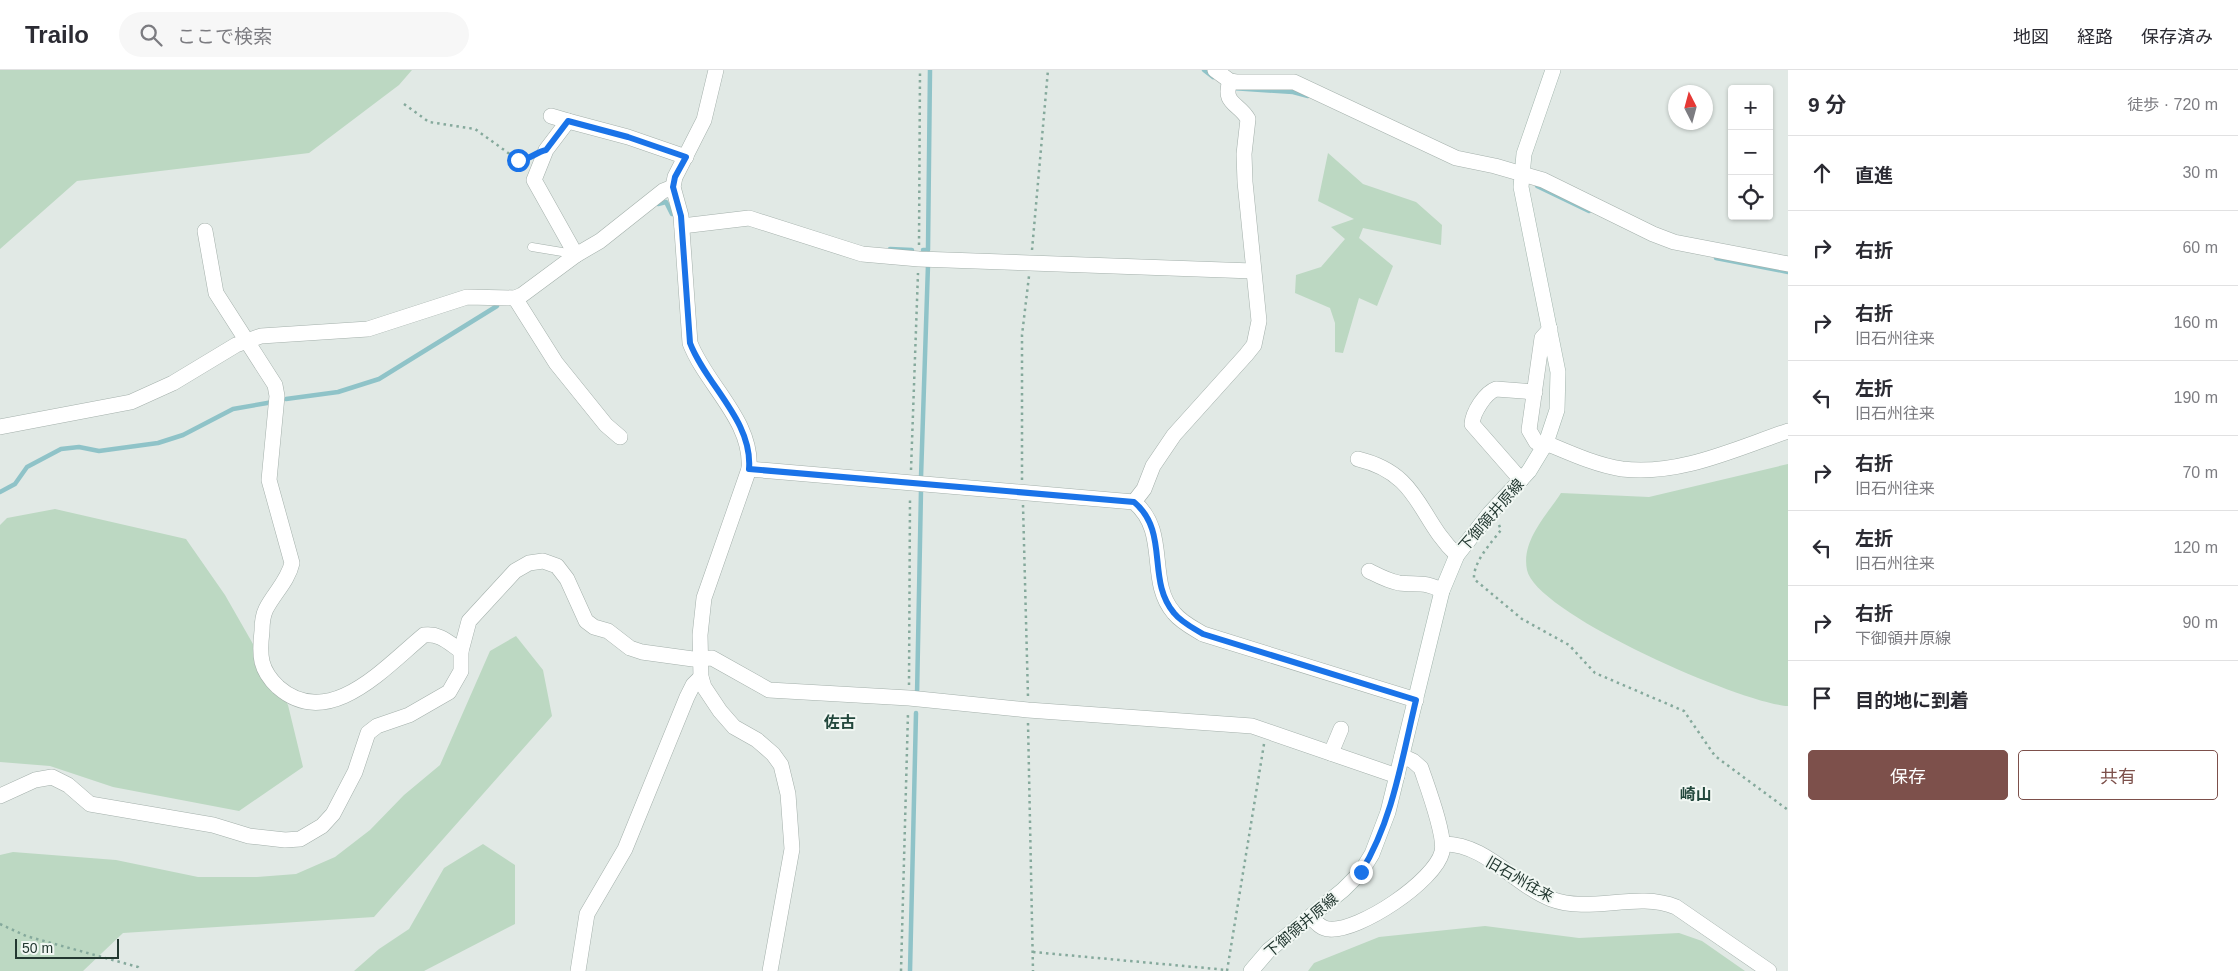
<!DOCTYPE html>
<html lang="ja">
<meta charset="utf-8">
<style>
:root{--surface:#fff;--page:#f7f7f7;--text:#2b2b33;--muted:#7c7c81;--line:#e1e1e2;--accent:#7d504b}
body{margin:0;font-family:Arial,"Noto Sans JP",sans-serif;background:var(--page);color:var(--text)}
.controls{position:absolute;right:15px;top:15px;display:grid;overflow:hidden;border-radius:5px;box-shadow:0 1px 4px #0004}
.controls button{width:45px;height:45px;display:grid;place-items:center;padding:0;border:0;border-bottom:1px solid var(--line);background:var(--surface);color:var(--text);font:25px sans-serif}
.compass{position:absolute;left:1668px;top:15px;width:45px;height:45px;border-radius:50%;background:var(--surface);box-shadow:0 1px 4px #0004;rotate:354deg}
.scale{position:absolute;left:15px;bottom:12px;width:104px;box-sizing:border-box;padding-left:5px;border:2px solid #233831;border-top:0;font-size:14px;line-height:18px;white-space:nowrap;color:#233831;-webkit-text-stroke:4px #f1f7f3;paint-order:stroke}
.stop{position:absolute;width:15px;height:15px;margin:-11px;border:4px solid #1a73e8;border-radius:50%;background:#fff}
.stop.end{background:#1a73e8;border-color:#fff;box-shadow:0 1px 5px #0008}
.list{margin:0;padding:0;list-style:none}
h2{display:flex;justify-content:space-between;align-items:center;height:65px;margin:0;padding:0 20px;font-size:21px}
h2 small{font-size:16px;font-weight:400;color:var(--muted)}
.list li{display:grid;grid-template-columns:32px 1fr auto;gap:15px;align-items:center;box-sizing:border-box;height:75px;padding:0 20px;border-top:1px solid var(--line)}
.list b{display:block;font-size:19px;white-space:nowrap}
.list p{margin:0;font-size:16px;white-space:nowrap;color:var(--muted)}
.list em{font-size:16px;font-style:normal;color:var(--muted)}
.actions{display:flex;gap:10px;padding:15px 20px}
.actions a{flex:1;padding:11px 0;border:1px solid var(--accent);border-radius:5px;text-align:center;font-size:18px;color:var(--accent)}
.actions .main{background:var(--accent);color:#fff}
.icon{flex:none;width:28px;height:28px;fill:none;stroke:currentColor;stroke-width:2;stroke-linecap:round;stroke-linejoin:round}
.map{position:relative;flex:none;width:1788px;height:901px;overflow:hidden}
header{display:flex;align-items:center;gap:30px;box-sizing:border-box;height:70px;padding:0 25px;background:var(--surface);border-bottom:1px solid var(--line)}
header strong{font-size:24px}
nav{display:flex;gap:28px;margin-inline-start:auto;font-size:18px}
.search{width:350px;height:45px;background:var(--page);display:flex;align-items:center;gap:12px;box-sizing:border-box;padding:0 18px;border-radius:28px;color:var(--muted);font-size:19px}
main{display:flex}
aside{flex:1;background:var(--surface)}
.map>svg:first-child{display:block}
.green{fill:#bcd8c2}
.lines{fill:none;stroke-linecap:round;stroke-linejoin:round}
.stream{stroke:#8fc3c8;stroke-width:4.5}
.service-casing{stroke:#a4b0ab;stroke-width:9}
.minor-casing{stroke:#a4b0ab;stroke-width:16}
.secondary-casing{stroke:#a1b4ac;stroke-width:16}
.path{stroke:#85a99c;stroke-width:2.5;stroke-dasharray:2.5 4;stroke-linecap:butt}
.service{stroke:#fff;stroke-width:8}
.minor{stroke:#fff;stroke-width:15}
.secondary{stroke:#fff;stroke-width:15}
.route{stroke:#1a73e8;stroke-width:6}
.labels{text-anchor:middle;dominant-baseline:central;stroke-width:4;stroke-linejoin:round;paint-order:stroke}
.street-label{font-size:15px;fill:#233831;stroke:#f1f7f3}
.neighbourhood-label{font-size:16px;font-weight:bold;fill:#22473c;stroke:#f1f7f3}
</style>
<header>
<strong>Trailo</strong>
<div class="search"><svg class="icon" aria-label="search" viewBox="0 0 24 24"><circle cx="10" cy="10" r="6"/><path d="M15 15l6 6"/></svg>ここで検索</div>
<nav><a>地図</a><a>経路</a><a>保存済み</a></nav>
</header>
<main>
<div class="map">
<svg width="1788" height="901" viewBox="0 0 1788 901">
<rect width="100%" height="100%" fill="#e1e9e5"/>
<!-- green -->
<g class="green">
<path d="M0,0h412l-13,15 -90,68 -232,28 -77,68z"/>
<path d="M1328,83l35,31 53,18 26,23 -1,20 -78,-17 -4,10 34,28 -16,40 -18,-8 -16,55 -8,-1v-29l-5,-15 -35,-15 1,-18 25,-8 24,-28 -14,-12 23,-8 -36,-18z"/>
<path d="M1788,394v242c-45,-2 -252,-92 -261,-136 -6,-29 19,-54 34,-77l88,4z"/>
<path d="M55,439l131,30 39,56 63,110 15,62 -64,44 -126,-24 -63,-21 -50,-4v-237l7,-7z"/>
<path d="M516,566l27,34 9,46 -178,201 -251,16 -40,38h-83v-116l13,-3 103,8 82,17h59l39,-3 39,-17 35,-27 34,-35 36,-30 50,-114z"/>
<path d="M483,774l32,21v59l-91,47h-70l25,-22 30,-20 35,-61z"/>
<path d="M1485,856l94,12 100,-5 23,8 43,30h-437l6,-8 65,-26z"/>
</g>
<g class="lines">
<!-- stream -->
<g class="stream">
<path d="M1204,0l9,7"/>
<path d="M1232,18l61,4 15,4"/>
<path d="M1537,116l52,25"/>
<path d="M658,134l8,-2 6,12"/>
<path d="M890,179l22,1"/>
<path d="M923,180h5l2,-180"/>
<path d="M1716,188l72,14"/>
<path d="M286,329l52,-7 41,-13 118,-73"/>
<path d="M921,407l7,-212"/>
<path d="M0,422l15,-8 12,-17 34,-18 18,-2 20,4 59,-8 25,-8 50,-26 40,-7"/>
<path d="M917,626l4,-206"/>
<path d="M910,901l6,-258"/>
</g>
<defs>
<path id="service" d="M532,177l42,7"/>
<g id="minor">
<path d="M716,0l-12,50 -29,57 -2,10 8,29 9,127c16,42 63,78 59,126l-45,129 -4,37 1,42 3,10 16,24 14,16 23,13 16,14 8,11 7,29 4,55 -22,122"/>
<path d="M1215,0l15,11 6,1h58l162,76 39,8 48,14 110,54 21,8 114,22"/>
<path d="M551,46l17,5"/>
<path d="M682,156l67,-8 113,36 57,5 334,12"/>
<path d="M205,161l11,62 59,92 2,11 -8,84 23,83c-4,18 -18,30 -26,46 -3,6 -4,16 -4,22 -3,25 -2,39 16,56 51,45 107,-20 146,-52 16,-2 25,8 37,16"/>
<path d="M576,185l-42,-75 12,-30 22,-29 60,16 58,20"/>
<path d="M515,228l41,65 50,62 14,12"/>
<path d="M0,357l131,-25 42,-19 63,-38 25,-9 107,-7 99,-32 48,1 7,-3 54,-40 24,-14 63,-50 10,-4"/>
<path d="M1546,373c24,10 50,22 76,26 57,7 113,-20 166,-38"/>
<path d="M1544,377l-8,-5 -7,-12 13,-92 8,-9"/>
<path d="M1358,389c63,15 60,60 99,96"/>
<path d="M749,399l385,33c36,30 12,79 40,111 7,9 19,15 29,21l213,66"/>
<path d="M1521,410l-49,-56c1,-12 13,-31 24,-35l39,3"/>
<path d="M1134,432l10,-13 9,-23 21,-31 72,-80 8,-10 5,-24 -14,-139 -1,-28 4,-35c-9,-16 -26,-15 -18,-38"/>
<path d="M1369,501c10,5 19,10 30,12 17,2 28,-2 43,8"/>
<path d="M1331,683l10,-24"/>
<path d="M0,726l35,-16 17,-3 16,8 22,19 123,21 36,11 36,4 15,-1 22,-13 11,-12 22,-42 13,-39 9,-7 32,-11 40,-23 12,-21v-20l8,-30 46,-50 14,-8 14,-2 14,5 10,13 19,42 8,6 14,4 22,17 12,4 51,7 19,-1 57,32 140,8 119,12 224,16 145,50"/>
<path d="M1443,774c42,-1 72,41 108,55 40,15 85,-8 125,8l93,64"/>
<path d="M1311,847c5,5 10,12 18,12 30,3 106,-48 113,-77 4,-16 -15,-66 -21,-84l-8,-7 -11,-5"/>
<path d="M578,901l9,-57 38,-65 62,-152 6,-12 8,-8"/>
</g>
<path id="secondary" d="M1251,901l18,-21 74,-60 18,-18 11,-18 16,-42 54,-221 15,-36 33,-42 39,-42 17,-28 11,-33 1,-38 -37,-185 3,-33 29,-84"/>
</defs>
<!-- service casing -->
<use href="#service" class="service-casing"/>
<!-- minor casing -->
<use href="#minor" class="minor-casing"/>
<!-- secondary casing -->
<use href="#secondary" class="secondary-casing"/>
<!-- path -->
<g class="path">
<path d="M404,34l25,18 46,7 43,31 9,-2"/>
<path d="M919,175l1,-175"/>
<path d="M1032,180l16,-180"/>
<path d="M911,400l7,-197"/>
<path d="M1022,410v-145l7,-59"/>
<path d="M1023,435l5,192"/>
<path d="M1499,455l2,5c-10,13 -28,32 -27,49l48,40 47,26 26,28 89,38 31,45 73,54"/>
<path d="M909,615l1,-187"/>
<path d="M1028,653l5,248"/>
<path d="M0,854l26,12 112,31 2,4"/>
<path d="M1033,882l194,18"/>
<path d="M901,901l7,-258"/>
<path d="M1227,901l37,-227"/>
</g>
<!-- service -->
<use href="#service" class="service"/>
<!-- minor -->
<use href="#minor" class="minor"/>
<!-- secondary -->
<use href="#secondary" class="secondary"/>
</g>
<g class="lines">
<!-- route -->
<path class="route" d="M518,90c10,1 18,-8 28,-10l22,-29 60,16 58,20 -11,20 -2,10 8,29 9,127c16,42 63,78 59,126l385,33c36,30 12,78 40,111 7,9 19,15 29,21l213,66c-14,58 -23,120 -55,172"/>
</g>
<g class="labels">
<!-- street labels -->
<g class="street-label">
<text transform="translate(1491 445) rotate(-49)">下御領井原線</text>
<text transform="translate(1520 809) rotate(30)">旧石州往来</text>
<text transform="translate(1301 855) rotate(-40)">下御領井原線</text>
</g>
<!-- neighbourhood labels -->
<g class="neighbourhood-label">
<text x="840" y="652">佐古</text>
<text x="1696" y="724">崎山</text>
</g>
</g>
</svg>
<div class="controls">
<button>+</button>
<button>−</button>
<button><svg class="icon" aria-label="locate" viewBox="0 0 24 24"><circle cx="12" cy="12" r="6"/><path d="M12 2v4M12 18v4M2 12h4M18 12h4"/></svg></button>
</div>
<svg class="compass" viewBox="-18 -18 36 36"><path d="M0-13l5 13h-10z" fill="#e53935"/><path d="M0 13l5-13h-10z" fill="#7c7c81"/></svg>
<div class="scale">50 m</div>
<div class="stop" style="left:518px;top:90px"></div>
<div class="stop end" style="left:1361px;top:802px"></div>
</div>
<aside>
<h2>9 分<small>徒歩 · 720 m</small></h2>
<ul class="list">
<li><svg class="icon" aria-label="ahead" viewBox="0 0 24 24"><path d="M12 20V5M6 11l6-6 6 6"/></svg><div><b>直進</b></div><em>30 m</em></li>
<li><svg class="icon" aria-label="right" viewBox="0 0 24 24"><path d="M7 20v-9h11M14 6l5 5-5 5"/></svg><div><b>右折</b></div><em>60 m</em></li>
<li><svg class="icon" aria-label="right" viewBox="0 0 24 24"><path d="M7 20v-9h11M14 6l5 5-5 5"/></svg><div><b>右折</b><p>旧石州往来</p></div><em>160 m</em></li>
<li><svg class="icon" aria-label="left" viewBox="0 0 24 24"><path d="M17 20v-9H6M10 6l-5 5 5 5"/></svg><div><b>左折</b><p>旧石州往来</p></div><em>190 m</em></li>
<li><svg class="icon" aria-label="right" viewBox="0 0 24 24"><path d="M7 20v-9h11M14 6l5 5-5 5"/></svg><div><b>右折</b><p>旧石州往来</p></div><em>70 m</em></li>
<li><svg class="icon" aria-label="left" viewBox="0 0 24 24"><path d="M17 20v-9H6M10 6l-5 5 5 5"/></svg><div><b>左折</b><p>旧石州往来</p></div><em>120 m</em></li>
<li><svg class="icon" aria-label="right" viewBox="0 0 24 24"><path d="M7 20v-9h11M14 6l5 5-5 5"/></svg><div><b>右折</b><p>下御領井原線</p></div><em>90 m</em></li>
<li><svg class="icon" aria-label="arrive" viewBox="0 0 24 24"><path d="M6 21V4h12l-3 4 3 4H6"/></svg><div><b>目的地に到着</b></div></li>
</ul>
<div class="actions"><a class="main">保存</a><a>共有</a></div>
</aside>
</main>
